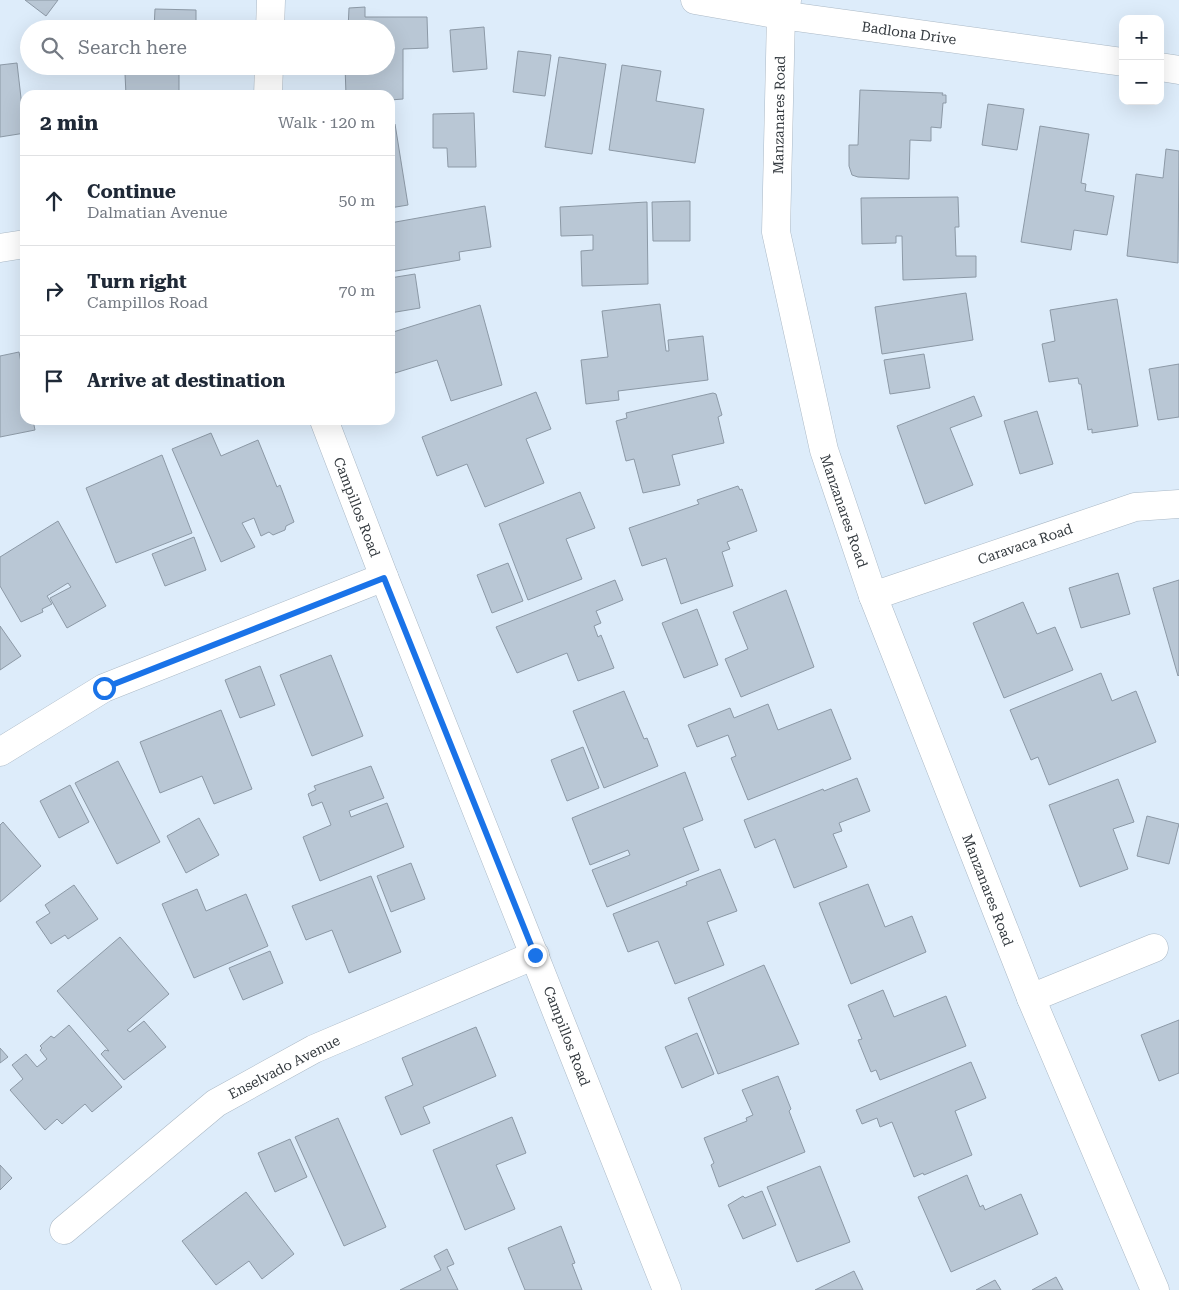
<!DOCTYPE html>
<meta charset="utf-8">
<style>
:root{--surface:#fff;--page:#f6f6f7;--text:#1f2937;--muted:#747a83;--line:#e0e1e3}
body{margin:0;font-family:"Roboto Serif",serif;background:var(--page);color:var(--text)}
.controls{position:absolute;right:15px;top:15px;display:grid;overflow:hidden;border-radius:10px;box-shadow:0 5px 20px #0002}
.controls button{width:45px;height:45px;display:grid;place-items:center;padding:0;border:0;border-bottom:1px solid var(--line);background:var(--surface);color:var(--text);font:25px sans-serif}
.stop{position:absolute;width:15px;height:15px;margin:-11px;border:4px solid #1a73e8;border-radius:50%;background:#fff}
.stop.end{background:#1a73e8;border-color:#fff;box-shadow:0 1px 5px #0008}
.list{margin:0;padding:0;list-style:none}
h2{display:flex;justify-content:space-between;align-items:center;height:65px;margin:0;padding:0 20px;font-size:21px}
h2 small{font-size:16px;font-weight:400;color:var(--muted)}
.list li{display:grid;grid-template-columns:32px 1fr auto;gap:15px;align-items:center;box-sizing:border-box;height:90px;padding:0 20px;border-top:1px solid var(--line)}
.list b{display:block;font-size:19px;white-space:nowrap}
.list p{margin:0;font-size:16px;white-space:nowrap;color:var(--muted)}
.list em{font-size:16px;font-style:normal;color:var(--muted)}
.icon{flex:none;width:28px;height:28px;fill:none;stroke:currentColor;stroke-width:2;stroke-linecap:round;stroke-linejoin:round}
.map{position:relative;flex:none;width:1179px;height:1290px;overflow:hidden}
.search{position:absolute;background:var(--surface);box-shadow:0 5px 20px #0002;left:20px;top:20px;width:375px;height:55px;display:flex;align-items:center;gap:12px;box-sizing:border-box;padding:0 18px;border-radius:28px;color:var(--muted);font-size:19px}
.panel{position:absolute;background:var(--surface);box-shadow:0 5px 20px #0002;left:20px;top:90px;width:375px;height:335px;border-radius:15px}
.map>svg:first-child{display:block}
.building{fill:#b9c7d5;stroke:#8c99a6}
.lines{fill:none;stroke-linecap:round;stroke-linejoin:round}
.minor-casing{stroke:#abb9c6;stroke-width:29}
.minor{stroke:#fff;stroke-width:28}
.route{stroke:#1a73e8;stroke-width:6}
.labels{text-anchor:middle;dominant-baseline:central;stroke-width:4;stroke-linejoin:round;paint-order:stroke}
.street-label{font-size:14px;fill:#343a3f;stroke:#fff}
</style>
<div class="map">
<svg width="1179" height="1290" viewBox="0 0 1179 1290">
<rect width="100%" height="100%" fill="#ddecfa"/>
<!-- building -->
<g class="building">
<path d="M25,0h33l-12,16z"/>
<path d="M365,7v10h62l1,31 -25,1v50l-13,1v-5h-44l-1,-29h41v-37h-38l1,-21z"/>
<path d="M155,9l41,1v19h-42z"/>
<path d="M484,27l3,42 -34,3 -3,-42z"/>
<path d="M518,51l33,4 -6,41 -32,-4z"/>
<path d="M559,57l47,7 -14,90 -47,-7z"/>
<path d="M17,63l8,70 -25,4v-72z"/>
<path d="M622,65l39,6 -5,30 48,8 -9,54 -86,-13z"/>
<path d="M125,74h54v21h-53z"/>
<path d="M860,90l83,3 -1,2h4v8h-3l-2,25 -10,-1v14l-21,-1 -1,39 -51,-2 -6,-2 -3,-9v-21h9z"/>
<path d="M988,104l36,5 -7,41 -35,-5z"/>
<path d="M474,113l2,54h-28l-1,-19h-14v-34z"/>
<path d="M390,124h5l13,81 -18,3z"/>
<path d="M1040,126l49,8 -8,49 5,1 -1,7 29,5 -7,39 -33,-5 -3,20 -50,-8z"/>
<path d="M1166,149l13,2 -1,112 -51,-7 9,-82 27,4z"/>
<path d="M958,197l1,30h-4l1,29h20v21l-73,3 -1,-44h-6v7l-34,1 -1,-46z"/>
<path d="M690,201v40h-37l-1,-39z"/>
<path d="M647,202l1,82 -66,2 -1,-35 12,-1v-15l-32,1 -1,-29z"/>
<path d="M485,206l6,41 -32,5 1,8 -70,12v-49z"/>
<path d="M415,274l5,34 -30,5v-35z"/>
<path d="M966,293l7,47 -91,14 -7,-47z"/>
<path d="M1117,299l21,127 -46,7v-4l-4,1 -7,-46h-2l-1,-6 -29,4 -7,-38 13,-3 -5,-31z"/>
<path d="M660,304l6,47h3l-1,-11 35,-4 5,44 -90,11 1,9 -33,4 -5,-44 27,-3 -6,-46z"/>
<path d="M480,305l22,80 -51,16 -14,-41 -42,13 -5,-17v-23z"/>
<path d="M19,352l6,31v37h8l2,10 -35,7v-81z"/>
<path d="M924,354l6,34 -40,6 -6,-34z"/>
<path d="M1179,364v53l-21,3 -9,-51z"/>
<path d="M536,392l15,37 -25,10 18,44 -59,24 -18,-43 -30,12 -15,-39z"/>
<path d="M713,393l3,1 6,21 -4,2 6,26 -52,12 8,30 -37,8 -9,-34 -8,2 -10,-40 11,-3 -1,-5z"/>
<path d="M974,396l8,20 -32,12 23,57 -48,19 -28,-78z"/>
<path d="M1037,411l16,53 -33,10 -16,-53z"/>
<path d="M211,433l10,23 37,-16 19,47 3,-2 14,37 -8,4 -1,4 -12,5 -4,-3 -8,4 -7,-18 -12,5 13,24 -34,15 -49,-113z"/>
<path d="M162,455l30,78 -76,30 -30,-75z"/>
<path d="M738,486l2,4 2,-1 15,42 -30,11 3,7 -8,3 11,34 -52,18 -15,-46 -24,8 -13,-38 70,-24 -2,-4z"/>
<path d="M580,492l15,36 -29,11 16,40 -54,21 -29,-76z"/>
<path d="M58,521l48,85 -39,22 -17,-30 21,-11 -3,-4 -21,13 5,8 -10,5 1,3 -22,10 -21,-36v-29z"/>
<path d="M194,537l12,33 -41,16 -13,-32z"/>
<path d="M508,563l15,38 -31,12 -15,-38z"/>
<path d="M1118,573l12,41 -49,14 -12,-40z"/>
<path d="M615,580l8,20 -27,11 5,12 -7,3 4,11 3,-2 13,33 -36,13 -11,-28 -50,20 -21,-46z"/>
<path d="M1179,580v95l-1,1 -25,-88z"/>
<path d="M786,590l28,77 -73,30 -16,-38 23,-10 -15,-37z"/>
<path d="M1023,602l14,32 18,-7 18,43 -69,28 -31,-75z"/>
<path d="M697,609l21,56 -34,13 -22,-55z"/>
<path d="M0,626l21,30 -21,14z"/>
<path d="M331,655l32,81 -51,20 -32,-81z"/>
<path d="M260,666l15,39 -35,13 -15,-38z"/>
<path d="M1101,673l11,28 24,-10 20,51 -107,43 -11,-28 -7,3 -21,-50z"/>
<path d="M624,691l20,48 3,-1 11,28 -54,22 -31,-77z"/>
<path d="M768,704l10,26 53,-21 20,50 -103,41 -17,-42 5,-2 -8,-21 -31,12 -9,-22 42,-17 4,10z"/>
<path d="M221,710l31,79 -38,15 -12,-28 -42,17 -20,-51z"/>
<path d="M583,747l16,41 -32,13 -16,-41z"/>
<path d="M118,761l42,81 -43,22 -42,-81z"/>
<path d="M371,766l13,32 -35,13 2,6 36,-14 17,44 -84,34 -17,-44 28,-12 -9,-23 -10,4 -4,-12 8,-4 -2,-4z"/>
<path d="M685,772l18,48 -20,8 16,42 -92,37 -15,-37 38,-15 -2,-5 -38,15 -18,-47z"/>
<path d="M857,778l13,33 -31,12 3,8 -9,3 14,33 -53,21 -19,-49 -20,9 -11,-28 79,-31 1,2z"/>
<path d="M1118,779l16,43 -21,7 15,40 -48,18 -31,-82z"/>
<path d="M70,785l19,37 -30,16 -19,-37z"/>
<path d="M1147,816l32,8 -10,40 -32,-8z"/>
<path d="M199,818l20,37 -33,18 -19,-37z"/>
<path d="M3,822l38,44 -41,36v-77z"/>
<path d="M411,863l14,36 -34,13 -14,-36z"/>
<path d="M720,869l17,42 -30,11 17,43 -49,19 -17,-43 -30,11 -15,-38 74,-29 -1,-3z"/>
<path d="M371,876l30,76 -52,21 -17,-43 -26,10 -14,-34z"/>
<path d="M868,884l17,43 27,-11 14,36 -75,32 -32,-81z"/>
<path d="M74,885l24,34 -30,20 -3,-4 -14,9 -15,-22 14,-9 -5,-8z"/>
<path d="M197,889l9,22 40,-17 22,52 -74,32 -32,-74z"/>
<path d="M120,937l49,57 -42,36 3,2 14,-11 22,26 -42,33 -23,-26 4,-4 4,1 -52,-60z"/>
<path d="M270,951l13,32 -40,17 -14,-32z"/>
<path d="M764,965l35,79 -81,30 -30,-76z"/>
<path d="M883,990l11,27 52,-21 20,50 -86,34 -4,-10 -5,2 -13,-32 4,-1 -14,-34z"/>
<path d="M1179,1020v53l-20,8 -18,-46z"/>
<path d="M69,1025l53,62 -30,25 -7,-8 -23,20 -5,-5 -12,11 -35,-40 13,-11 -11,-14 14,-11 11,13 10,-8 -7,-9 2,-2 -2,-2 11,-10 3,2z"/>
<path d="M476,1027l20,49 -73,31 7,16 -29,12 -16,-38 28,-12 -11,-27z"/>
<path d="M697,1033l17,41 -32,14 -17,-41z"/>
<path d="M0,1048l8,9 -8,6z"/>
<path d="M971,1062l15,36 -31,13 17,44 -48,20 -1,-2 -9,4 -22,-55 -12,5 -3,-9 -15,6 -6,-14z"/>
<path d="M778,1076l13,33 -2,2 16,41 -86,35 -8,-22 3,-2 -10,-25 43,-17 -1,-3 7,-3 -11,-25z"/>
<path d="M512,1117l14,36 -30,12 19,44 -50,21 -32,-80z"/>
<path d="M338,1118l48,109 -42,19 -49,-109z"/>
<path d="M290,1139l17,38 -32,15 -17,-39z"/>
<path d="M0,1165l12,13 -12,12z"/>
<path d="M820,1166l30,76 -53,20 -30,-75z"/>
<path d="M967,1175l13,32 3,-2 2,5 36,-16 17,40 -87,38 -33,-75z"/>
<path d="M762,1191l14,34 -33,14 -15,-34 15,-9 2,2z"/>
<path d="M246,1192l48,62 -32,25 -13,-18 -33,24 -34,-44z"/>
<path d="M561,1226l14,37 -3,1 10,26h-57l-17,-42z"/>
<path d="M447,1249l7,15 -7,3 11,23h-58l41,-20 -7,-14z"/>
<path d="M854,1271l9,19h-48z"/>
<path d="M1056,1277l7,13h-31z"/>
<path d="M995,1280l6,10h-25z"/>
</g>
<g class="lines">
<defs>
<g id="minor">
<path d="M695,0l86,15 342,47"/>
<path d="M787,0l-6,15 -5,217 48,218 49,146 158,402 124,292"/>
<path d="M270,29l1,-29"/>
<path d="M1160,67l19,3"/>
<path d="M268,95l1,-29"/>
<path d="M0,248l25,-4"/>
<path d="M324,420l60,157 283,713"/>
<path d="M873,596l262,-89 44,-3"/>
<path d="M0,752l104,-64 280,-111"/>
<path d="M1031,998l123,-50"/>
<path d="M64,1230l152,-127 98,-54 221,-94"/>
</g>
</defs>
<!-- minor casing -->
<use href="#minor" class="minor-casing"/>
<!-- minor -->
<use href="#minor" class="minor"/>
</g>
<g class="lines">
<!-- route -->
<path class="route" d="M104,688l280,-110 151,377"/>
</g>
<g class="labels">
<!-- street labels -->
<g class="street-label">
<text transform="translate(909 33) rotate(8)">Badlona Drive</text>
<text transform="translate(779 115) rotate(-89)">Manzanares Road</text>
<text transform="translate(357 507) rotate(69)">Campillos Road</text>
<text transform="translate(844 511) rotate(71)">Manzanares Road</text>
<text transform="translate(1025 544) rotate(-19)">Caravaca Road</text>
<text transform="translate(988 890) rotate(69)">Manzanares Road</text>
<text transform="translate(567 1036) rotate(69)">Campillos Road</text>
<text transform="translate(284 1067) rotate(-27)">Enselvado Avenue</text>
</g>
</g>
</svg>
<div class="controls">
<button>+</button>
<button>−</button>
</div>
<div class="stop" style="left:104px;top:688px"></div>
<div class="stop end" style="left:535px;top:955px"></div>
<div class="search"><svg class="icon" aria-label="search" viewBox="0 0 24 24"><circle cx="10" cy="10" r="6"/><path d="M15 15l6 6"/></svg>Search here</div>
<section class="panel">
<h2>2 min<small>Walk · 120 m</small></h2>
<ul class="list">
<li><svg class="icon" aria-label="ahead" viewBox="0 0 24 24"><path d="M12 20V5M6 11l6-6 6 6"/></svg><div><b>Continue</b><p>Dalmatian Avenue</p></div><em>50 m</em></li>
<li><svg class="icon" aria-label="right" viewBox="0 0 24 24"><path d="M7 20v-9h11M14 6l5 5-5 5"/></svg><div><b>Turn right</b><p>Campillos Road</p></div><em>70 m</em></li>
<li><svg class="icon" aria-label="arrive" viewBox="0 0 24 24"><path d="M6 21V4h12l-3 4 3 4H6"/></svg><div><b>Arrive at destination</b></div></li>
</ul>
</section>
</div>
